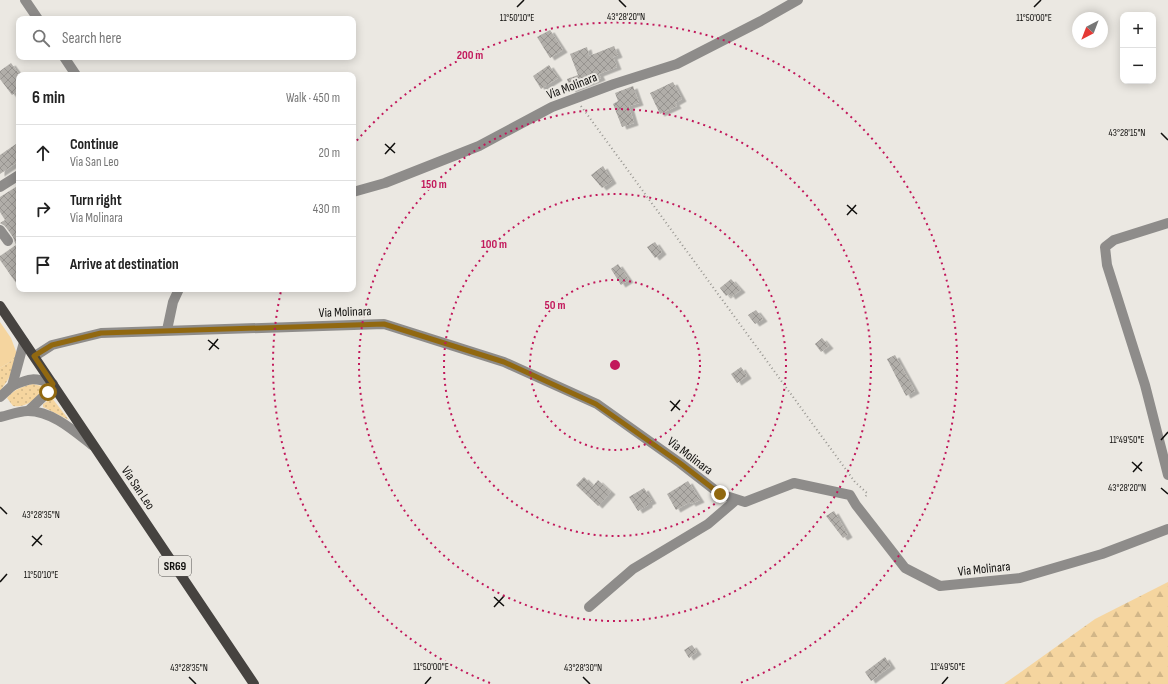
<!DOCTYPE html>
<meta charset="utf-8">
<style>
:root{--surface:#fff;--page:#f6f6f6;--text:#222;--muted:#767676;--line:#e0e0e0}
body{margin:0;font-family:"Sofia Sans Condensed",sans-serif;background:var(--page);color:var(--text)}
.controls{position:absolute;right:12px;top:12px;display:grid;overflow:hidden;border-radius:8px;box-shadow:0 2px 10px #0003}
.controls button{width:36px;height:36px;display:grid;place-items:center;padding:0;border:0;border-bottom:1px solid var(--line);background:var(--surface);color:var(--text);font:20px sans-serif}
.compass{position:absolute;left:1072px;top:12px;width:36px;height:36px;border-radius:50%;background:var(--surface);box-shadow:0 2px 10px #0003;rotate:222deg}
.stop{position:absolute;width:12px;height:12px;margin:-9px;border:3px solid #916810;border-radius:50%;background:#fff}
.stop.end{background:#916810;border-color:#fff;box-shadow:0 1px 4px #0008}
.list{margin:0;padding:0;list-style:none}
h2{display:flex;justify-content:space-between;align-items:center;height:52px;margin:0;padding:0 16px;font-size:17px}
h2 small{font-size:13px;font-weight:400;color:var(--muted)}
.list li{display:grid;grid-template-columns:26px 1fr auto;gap:12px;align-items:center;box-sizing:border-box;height:56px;padding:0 16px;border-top:1px solid var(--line)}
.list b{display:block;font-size:15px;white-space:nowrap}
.list p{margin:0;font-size:13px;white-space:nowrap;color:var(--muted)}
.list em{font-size:13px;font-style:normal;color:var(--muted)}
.icon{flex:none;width:22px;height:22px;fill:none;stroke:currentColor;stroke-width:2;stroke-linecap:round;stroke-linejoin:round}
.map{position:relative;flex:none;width:1168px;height:684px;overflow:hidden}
.search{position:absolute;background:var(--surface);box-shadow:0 2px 10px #0003;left:16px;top:16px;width:340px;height:44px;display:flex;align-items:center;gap:10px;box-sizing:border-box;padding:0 14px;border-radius:8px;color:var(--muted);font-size:15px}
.panel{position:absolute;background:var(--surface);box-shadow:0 2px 10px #0003;left:16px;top:72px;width:340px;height:220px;border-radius:8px}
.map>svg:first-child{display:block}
.forest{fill:url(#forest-firs)}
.park{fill:#f5d59f}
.garden{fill:url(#garden-dots)}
.building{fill:url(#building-cross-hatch);filter:url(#shadow)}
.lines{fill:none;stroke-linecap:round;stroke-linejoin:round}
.path{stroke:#989691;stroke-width:2;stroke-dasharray:1 3;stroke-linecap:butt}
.minor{stroke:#8e8c8a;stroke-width:10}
.major{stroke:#464340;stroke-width:10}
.route{stroke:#916810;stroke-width:5}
.ticks{fill:none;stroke:#0f0e0c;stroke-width:1.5}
.ring{fill:none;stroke:#c2185b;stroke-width:2;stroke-dasharray:2 4}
.labels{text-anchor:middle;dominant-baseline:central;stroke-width:4;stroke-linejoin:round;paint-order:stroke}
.shield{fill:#ebe8e2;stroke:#514f4c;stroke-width:1}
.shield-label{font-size:12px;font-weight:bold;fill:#0f0e0c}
.street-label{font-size:13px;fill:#0f0e0c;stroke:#ebe8e2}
.ticks-label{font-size:10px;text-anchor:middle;fill:#0f0e0c;stroke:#ebe8e2;stroke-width:4;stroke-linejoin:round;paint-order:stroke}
.centre{fill:#c2185b;stroke:#ebe8e2;stroke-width:2}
.ring-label{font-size:12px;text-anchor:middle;font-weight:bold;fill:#c2185b;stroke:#ebe8e2;stroke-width:4;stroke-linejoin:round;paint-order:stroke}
</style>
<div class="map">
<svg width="1168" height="684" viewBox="0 0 1168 684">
<defs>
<pattern id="forest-firs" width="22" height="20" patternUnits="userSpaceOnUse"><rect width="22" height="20" fill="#f5d59f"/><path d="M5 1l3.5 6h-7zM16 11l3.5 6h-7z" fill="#d1b688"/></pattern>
<pattern id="garden-dots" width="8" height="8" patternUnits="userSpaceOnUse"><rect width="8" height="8" fill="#f5d59f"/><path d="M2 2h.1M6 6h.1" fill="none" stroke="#d1b688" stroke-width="1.8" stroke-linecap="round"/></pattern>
<pattern id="building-cross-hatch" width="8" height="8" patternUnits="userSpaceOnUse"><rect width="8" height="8" fill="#b1aea9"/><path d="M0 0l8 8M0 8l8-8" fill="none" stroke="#979490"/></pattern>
<filter id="shadow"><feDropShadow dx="4.5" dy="2.5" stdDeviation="0" flood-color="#0004"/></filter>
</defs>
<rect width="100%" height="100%" fill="#ebe8e2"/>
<!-- forest -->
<path class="forest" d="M1168,582v102h-164l91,-65z"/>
<!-- park -->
<path class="park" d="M0,322l11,16 6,16 -7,8 -10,6z"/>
<!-- garden -->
<g class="garden">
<path d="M17,354c-3,16 -7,24 -17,37v-23l10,-6z"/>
<path d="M33,384l8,2c-1,13 -16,22 -28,20l-6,-8c6,-8 16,-12 26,-14z"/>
<path d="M52,398l17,22 -26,-13v-3z"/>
</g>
<!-- building -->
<g class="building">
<path d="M550,30l13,20 -13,8 -13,-21z"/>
<path d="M614,46l4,9 -5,2 4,10 -18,7 2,4 -30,12 -4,-11 11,-4 -8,-21 17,-7 2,9z"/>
<path d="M11,63l8,11v16l-7,5 -12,-16v-8z"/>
<path d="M549,65l9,13 -17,11 -8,-13z"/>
<path d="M673,82l9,17 -7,4 2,3 -17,8 -10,-21z"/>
<path d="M633,86l6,17 -10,3 5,17 -12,4 -9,-23 5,-3 -3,-8z"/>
<path d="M16,144l3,5v12l-19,13v-19z"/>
<path d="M603,166l9,15 -10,7 -11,-13z"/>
<path d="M19,185v102l-19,-27v-4l16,-11 -3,-8 -8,-11 -5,-3 5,-3 -5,-8v-15z"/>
<path d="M655,242l7,10 -7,6 -8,-11z"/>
<path d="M618,264l11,16 -8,5 -10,-16z"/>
<path d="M731,279l10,11 -10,7 -2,-3 -3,2 -6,-8z"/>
<path d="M756,310l7,9 -8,5 -7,-9z"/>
<path d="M822,338l7,8 -8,6 -6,-8z"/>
<path d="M895,355l20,36 -9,5 -19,-37z"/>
<path d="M741,367l6,9 -10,7 -6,-9z"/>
<path d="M584,477l9,9 5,-6 13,12 -13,14 -22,-21z"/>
<path d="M688,481l12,19 -9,4 -1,-2 -14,8 -9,-16z"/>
<path d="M644,488l8,13 -4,2v2l-10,6 -9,-14z"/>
<path d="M834,511l14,24 -5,3 -17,-22z"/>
<path d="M692,645l5,7 -8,6 -5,-8z"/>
<path d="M885,657l6,9 -20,15 -6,-9z"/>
</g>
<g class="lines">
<!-- path -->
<path class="path" d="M581,106l274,376 12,11 -2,6"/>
<!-- minor -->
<g class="minor">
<path d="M25,0l13,19"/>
<path d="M64,57l12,18"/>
<path d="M0,187l19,-12"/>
<path d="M353,192l32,-9 94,-37 73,-39 62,-23 63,-20 84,-43 37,-21"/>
<path d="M1168,223l-54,17 -9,7 2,18 38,120 23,90"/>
<path d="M0,230l8,11"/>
<path d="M167,330l6,-28 6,-13"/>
<path d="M35,356l17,-11 49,-12 283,-9 120,38 93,42 83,59 40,31 25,8 49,-19 56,12 6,10 49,63 35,18 80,-8 82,-24 66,-25"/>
<path d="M12,386c18,-8 22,-9 41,-2l-5,8 -20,19"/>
<path d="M0,397l12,-11 12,-44"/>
<path d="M0,417c9,-2 19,-6 28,-6 24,0 46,20 64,34"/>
<path d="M589,607l44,-38 75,-45 28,-24"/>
</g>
<!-- major -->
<path class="major" d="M0,306l254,378"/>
</g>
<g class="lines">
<!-- route -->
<path class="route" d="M48,392l5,-8 -19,-28 18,-11 49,-12 283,-9 120,38 92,42 84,59 40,31"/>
</g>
<!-- ticks -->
<path class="ticks" d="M619,0l7,7M517,7l7,-7M1034,7l7,-7M1161,133l7,7M385,144l10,9M385,154l10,-11M847,205l10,9M847,215l9,-10M208,340l11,9M209,350l9,-11M670,401l10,9M671,411l9,-11M1161,440l7,-8M1132,462l10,9M1133,472l9,-10M1161,488l7,6M0,507l7,7M32,536l10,9M32,546l10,-11M0,582l7,-8M494,597l10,9M494,607l10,-11M189,677l7,7M583,677l7,7M425,684l6,-7M942,684l6,-7"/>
<!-- distance rings -->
<g class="ring">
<circle cx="615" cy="365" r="85"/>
<circle cx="615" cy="365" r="171"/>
<circle cx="615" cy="365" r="256"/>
<path d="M490 683A342 342 0 0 1 281 291M353 145A342 342 0 1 1 740 683"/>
</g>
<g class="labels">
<!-- shield labels -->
<rect class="shield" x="159" y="556" width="32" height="20" rx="3"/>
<g class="shield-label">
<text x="175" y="566">SR69</text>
</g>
<!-- street labels -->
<g class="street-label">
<text transform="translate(572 86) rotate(-21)">Via Molinara</text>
<text transform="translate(345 312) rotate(-2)">Via Molinara</text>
<text transform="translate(690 456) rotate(37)">Via Molinara</text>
<text transform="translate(138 488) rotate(56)">Via San Leo</text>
<text transform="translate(984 569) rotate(-6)">Via Molinara</text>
</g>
</g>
<g class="ticks-label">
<text x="626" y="20">43°28'20"N</text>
<text x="517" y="21">11°50'10"E</text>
<text x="1034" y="21">11°50'00"E</text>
<text x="1127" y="136">43°28'15"N</text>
<text x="1127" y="443">11°49'50"E</text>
<text x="1127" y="491">43°28'20"N</text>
<text x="41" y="518">43°28'35"N</text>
<text x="41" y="578">11°50'10"E</text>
<text x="431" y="670">11°50'00"E</text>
<text x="948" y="670">11°49'50"E</text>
<text x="189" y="671">43°28'35"N</text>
<text x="583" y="671">43°28'30"N</text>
</g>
<circle cx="615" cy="365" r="6" class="centre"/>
<g class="ring-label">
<text x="470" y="59">200 m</text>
<text x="434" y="188">150 m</text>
<text x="494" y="248">100 m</text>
<text x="555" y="309">50 m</text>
</g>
</svg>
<div class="controls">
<button>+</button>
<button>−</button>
</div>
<svg class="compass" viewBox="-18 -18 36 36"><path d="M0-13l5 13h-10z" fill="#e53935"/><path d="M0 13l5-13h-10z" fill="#767676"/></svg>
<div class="stop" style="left:48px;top:392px"></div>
<div class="stop end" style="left:720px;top:494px"></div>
<div class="search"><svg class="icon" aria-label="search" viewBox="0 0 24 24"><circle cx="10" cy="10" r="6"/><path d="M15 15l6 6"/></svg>Search here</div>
<section class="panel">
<h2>6 min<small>Walk · 450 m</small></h2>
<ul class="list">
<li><svg class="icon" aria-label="ahead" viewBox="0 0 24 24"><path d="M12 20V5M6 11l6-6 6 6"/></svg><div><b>Continue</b><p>Via San Leo</p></div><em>20 m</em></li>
<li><svg class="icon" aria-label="right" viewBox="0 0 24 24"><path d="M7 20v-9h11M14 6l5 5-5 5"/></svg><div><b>Turn right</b><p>Via Molinara</p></div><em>430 m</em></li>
<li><svg class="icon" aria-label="arrive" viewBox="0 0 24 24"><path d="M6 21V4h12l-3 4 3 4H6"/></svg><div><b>Arrive at destination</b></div></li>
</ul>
</section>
</div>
